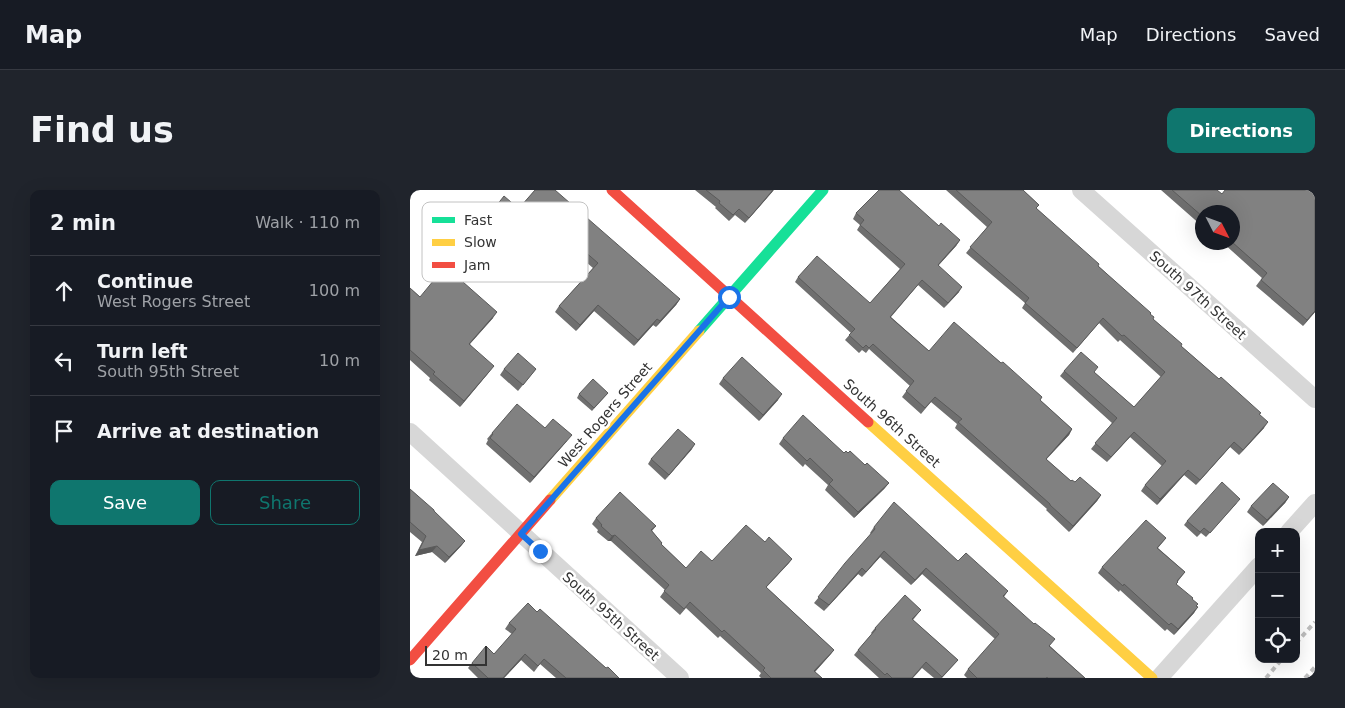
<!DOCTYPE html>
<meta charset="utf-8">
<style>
:root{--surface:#171b24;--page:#20242c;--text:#f1f3f6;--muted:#9ea1a6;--line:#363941;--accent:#0f766e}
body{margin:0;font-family:"DejaVu Sans",sans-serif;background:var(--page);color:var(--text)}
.controls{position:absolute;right:15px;bottom:15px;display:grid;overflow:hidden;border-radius:10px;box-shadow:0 5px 20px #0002}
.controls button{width:45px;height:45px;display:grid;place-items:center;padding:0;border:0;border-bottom:1px solid var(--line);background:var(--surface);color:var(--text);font:25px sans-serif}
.compass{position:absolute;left:785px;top:15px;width:45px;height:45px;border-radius:50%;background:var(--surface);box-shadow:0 5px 20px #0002;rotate:132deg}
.scale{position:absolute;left:15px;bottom:12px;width:62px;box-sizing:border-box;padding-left:5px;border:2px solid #333;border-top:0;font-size:14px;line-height:18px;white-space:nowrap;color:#333;-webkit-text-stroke:4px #fff;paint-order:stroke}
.stop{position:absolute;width:15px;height:15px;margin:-11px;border:4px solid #1a73e8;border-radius:50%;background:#fff}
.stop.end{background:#1a73e8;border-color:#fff;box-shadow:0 1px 5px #0008}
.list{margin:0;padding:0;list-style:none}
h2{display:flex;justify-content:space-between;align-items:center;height:65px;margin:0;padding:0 20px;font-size:21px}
h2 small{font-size:16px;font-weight:400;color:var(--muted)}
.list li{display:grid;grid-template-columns:32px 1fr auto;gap:15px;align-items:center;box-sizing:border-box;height:70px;padding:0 20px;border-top:1px solid var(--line)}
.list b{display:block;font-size:19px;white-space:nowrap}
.list p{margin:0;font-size:16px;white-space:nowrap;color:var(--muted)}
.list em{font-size:16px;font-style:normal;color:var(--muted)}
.actions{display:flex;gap:10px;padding:15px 20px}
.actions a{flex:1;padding:11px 0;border:1px solid var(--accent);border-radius:10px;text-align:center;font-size:18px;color:var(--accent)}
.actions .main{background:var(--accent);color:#fff}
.icon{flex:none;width:28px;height:28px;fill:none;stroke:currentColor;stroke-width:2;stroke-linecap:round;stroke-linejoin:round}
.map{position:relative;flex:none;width:905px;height:488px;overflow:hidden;border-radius:10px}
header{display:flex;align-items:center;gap:30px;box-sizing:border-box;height:70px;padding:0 25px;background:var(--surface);border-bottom:1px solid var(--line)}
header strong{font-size:24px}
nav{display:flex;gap:28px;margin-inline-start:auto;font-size:18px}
.intro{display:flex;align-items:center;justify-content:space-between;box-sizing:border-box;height:120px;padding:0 30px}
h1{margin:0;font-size:35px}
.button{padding:12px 22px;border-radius:10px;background:var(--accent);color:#fff;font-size:18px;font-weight:700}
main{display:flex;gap:30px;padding:0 30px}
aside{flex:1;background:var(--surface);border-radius:10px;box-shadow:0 5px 20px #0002}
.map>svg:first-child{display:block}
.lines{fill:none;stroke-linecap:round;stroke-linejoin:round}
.street{stroke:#d7d7d7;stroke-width:18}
.fast{stroke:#16e098;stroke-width:11}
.slow{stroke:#ffcf43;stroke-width:11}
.jam{stroke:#f24e42;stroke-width:11}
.rail{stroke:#bebebe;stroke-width:4;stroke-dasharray:5 4;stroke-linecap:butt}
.wall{fill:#6f6f6f}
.shaded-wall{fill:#5a5a5a}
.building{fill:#818181;stroke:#5a5a5a}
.route{stroke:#1a73e8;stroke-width:6}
.labels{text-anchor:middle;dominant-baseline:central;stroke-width:5;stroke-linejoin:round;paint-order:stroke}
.street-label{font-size:14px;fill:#333;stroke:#fff}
.key{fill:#fff;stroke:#c2c2c2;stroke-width:1}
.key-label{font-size:14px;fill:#333}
</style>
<header>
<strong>Map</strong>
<nav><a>Map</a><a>Directions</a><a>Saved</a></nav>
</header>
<div class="intro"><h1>Find us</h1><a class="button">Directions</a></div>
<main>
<aside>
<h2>2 min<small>Walk · 110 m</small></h2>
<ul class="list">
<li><svg class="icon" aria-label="ahead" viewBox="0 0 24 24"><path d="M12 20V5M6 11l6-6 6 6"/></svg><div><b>Continue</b><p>West Rogers Street</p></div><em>100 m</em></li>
<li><svg class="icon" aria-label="left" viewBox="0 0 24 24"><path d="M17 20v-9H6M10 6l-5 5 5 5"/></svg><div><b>Turn left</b><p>South 95th Street</p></div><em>10 m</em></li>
<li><svg class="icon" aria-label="arrive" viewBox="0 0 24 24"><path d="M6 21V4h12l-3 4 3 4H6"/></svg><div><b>Arrive at destination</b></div></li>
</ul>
<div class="actions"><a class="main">Save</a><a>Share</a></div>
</aside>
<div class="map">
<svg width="905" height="488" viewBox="0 0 905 488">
<rect width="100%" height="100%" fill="#fff"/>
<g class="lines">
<!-- street -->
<g class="street">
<path d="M671,0l234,209"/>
<path d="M0,242l270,246"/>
<path d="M879,342l26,-29"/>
<path d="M749,488l100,-112"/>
</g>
<!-- fast -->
<path class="fast" d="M289,141l124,-141"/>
<!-- slow -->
<g class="slow">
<path d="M458,232l284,256"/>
<path d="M140,310l149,-169"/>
</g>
<!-- jam -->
<g class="jam">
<path d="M202,0l256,232"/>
<path d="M0,470l140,-160"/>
</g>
<!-- rail -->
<g class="rail">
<path d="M886,453l19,-21"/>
<path d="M856,488l16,-19"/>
<path d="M895,488l10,-11"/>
</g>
</g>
<!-- wall -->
<g class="wall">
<path d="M125,0l145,109 -4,6 -20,22 -3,-2 -19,21 -40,-35 -18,20 -21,-19 4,-6 34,-38 -51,-44 -5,5 -13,-11 -35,40 -13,-12 17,-20 -8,-6 4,-5 30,-6z"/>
<path d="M285,0h79l-29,33 -10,-8 -6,6 -14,-13 1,-1z"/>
<path d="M536,0h77l16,15 -3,3 114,106 3,5 28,27 79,69 4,13 -25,27 -9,-8 -34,38 -12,-10 -27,30 -16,-14 4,-6 17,-19 -32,-29 -23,25 -16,-13 21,-26 -52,-47 4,-5 30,1 40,35 27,-30 -41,-37 -2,2 -19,-19 -26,30 -51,-45 3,-5 -59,-50 21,-26z"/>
<path d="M751,0h56l98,122 -12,14 -47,-40 6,-8 -40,-36h10l-30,-30v14z"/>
<path d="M446,23l83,13 21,14 -4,6 -18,20 21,26 -15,16 -26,-23 -27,32 38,34 64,5 49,41 -2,3 32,29 -3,6 -23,24 25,22 30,14 -4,6 -28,31 -23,-22 1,-1 -92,-81 2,-4 -26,-22 -10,12 -19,-17 8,-11 -41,-37 -3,4 -4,-3 -3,3 -14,-13 6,-7 -56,-51 3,-5 72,26 30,-34 -43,-39 3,-5 -7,-6z"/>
<path d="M53,93l30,35 -23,26 20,27 -30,36 -31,-27 1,-2 -20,-18v-72l10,9z"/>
<path d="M94,179h32l-18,22 -18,-16z"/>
<path d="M313,188l55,22 -19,21 -40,-37z"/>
<path d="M198,203l-16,18 -15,-13 2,-4z"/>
<path d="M82,243l75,8 -37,42 -44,-39 2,-4 -1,-1z"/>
<path d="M373,248l61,15 21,12 24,18 -5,6 -30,29 -29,-28 3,-5 -23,-21 -2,3 -24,-23z"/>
<path d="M282,259l-27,31 -17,-16 3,-5z"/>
<path d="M0,299l55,52 -4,5 -16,17 -13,-11 -17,4 7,-14 -12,-10z"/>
<path d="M879,307l-4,6 -22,23 -16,-14 4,-6z"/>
<path d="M827,313l-31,34 -5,-4 -4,4 -13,-12 3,-4z"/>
<path d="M186,328l60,8 -4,5 10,12 -1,1 25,24 26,-7 53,-19 27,17 -4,5 -22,23 68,63 -4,5 -15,17 7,6h-61l-2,-2 2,-3 -41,-37 -2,2 -32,-30 -6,7 -20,-18 5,-7 -54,-49h-3l-11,-9 1,-2 -6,-6z"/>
<path d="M464,337l84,34 50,30 -4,6 46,49 35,32h-118l-3,-3 4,-6 27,-30 -73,-65 -11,11 -31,-28 -18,20 -4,-3 -34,37 -10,-8 57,-69 -1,-1z"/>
<path d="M756,348l-8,10 27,24 -9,12 16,15 5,7 -3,7 -20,22 -7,-6 -2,2 -45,-41 -1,2 -21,-19 4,-6z"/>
<path d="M511,420l-8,10 45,40 -16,18h-8l-12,-10 -9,10h-34l-25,-23 4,-5 14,-16 -1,-1 4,-5z"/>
<path d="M127,422l69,56 13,10h-63l-16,-14 -6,8 -13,-12 -17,18h-26l-10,-10 4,-5 22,-9 18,-20 -7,-5 4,-6z"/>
</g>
<!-- shaded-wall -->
<g class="shaded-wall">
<path d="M363,0l-1,2 -27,31 4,-5z"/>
<path d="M116,25l-3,5 -34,38 4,-5z"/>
<path d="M550,50l-4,6 -22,24 4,-5z"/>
<path d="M552,97l-3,5 -15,16 4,-5z"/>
<path d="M270,109l-4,6 -20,22 4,-6z"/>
<path d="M188,115l-4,6 -18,20 4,-6z"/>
<path d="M905,121v1l-12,14 4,-6z"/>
<path d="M87,122l-4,6 -28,31 4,-5z"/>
<path d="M247,129l-4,6 -19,21 4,-6z"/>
<path d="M84,176l-4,5 -30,36 4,-6z"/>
<path d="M372,204l-4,6 -19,21 4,-6z"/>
<path d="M858,232l-4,6 -25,27 4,-5z"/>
<path d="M662,239l-3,6 -27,29 4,-5z"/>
<path d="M724,242l-4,5 -23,25 4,-5z"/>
<path d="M162,245l-5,6 -37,42 4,-6z"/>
<path d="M824,252l-4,5 -34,38 4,-5z"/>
<path d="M285,254l-3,5 -27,31 4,-5z"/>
<path d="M778,280l-4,5 -27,30 3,-6z"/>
<path d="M479,293l-5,6 -30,29 4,-6z"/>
<path d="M691,305l-4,6 -28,31 4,-6z"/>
<path d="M879,307l-4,6 -22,23 4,-6z"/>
<path d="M205,345l-4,6h-3l4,-5z"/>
<path d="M55,351l-4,5 -16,17 4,-6z"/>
<path d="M27,356l-5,6 -17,4 4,-6z"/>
<path d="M474,361l-4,6 -18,20 4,-5z"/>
<path d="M382,369l-4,5 -26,28 4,-5z"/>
<path d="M452,378l-4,6 -34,37 5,-6z"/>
<path d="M516,378l-4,6 -11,11 4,-5z"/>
<path d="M788,417l-4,6 -20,22 4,-6z"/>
<path d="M424,460l-4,5 -20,22 4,-6z"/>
<path d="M115,464l-4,6 -17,18h-1z"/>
</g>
<!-- building -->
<g class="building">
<path d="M125,0h20l125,109 -20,22 -3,-2 -19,21 -40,-35 -18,20 -21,-19 39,-43 -52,-45 -4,5 -21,-17z"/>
<path d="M296,0h67l-24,28 -10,-9 -6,6 -14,-12 1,-2z"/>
<path d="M469,0h20l40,36 2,-3 19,17 -22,25 24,22 -14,16 -26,-23 -32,37 39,34 25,-29 39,34 8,7 2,-1 39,35 -2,3 32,29 -26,30 25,22 1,-1 3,2 5,-5 21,18 -28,31 -23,-21v-1l-92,-82 4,-3 -27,-22 -10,11 -19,-17 8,-10 -41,-37 -4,4 -3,-3 -3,3 -14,-13 6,-6 -57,-52 19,-21 53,47 35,-39 -45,-39 4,-5 -8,-7z"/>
<path d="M546,0h67l16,15 -3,3 63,56 -1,2 53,47 -1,1 4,3 -1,2 29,25 -1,2 38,33 2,-2 40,36 -2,1 9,8 -25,28 -9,-8 -34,38 -12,-10 -28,29 -15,-14 21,-24 -32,-29 -23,25 -16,-14 22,-25 -53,-47 17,-19 17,15 -4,5 40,35 31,-35 -41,-37 -2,1 -19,-18 -26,30 -52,-45 4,-5 -59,-51 22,-25z"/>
<path d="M762,0h45l5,4 3,-4h90v121l-8,9 -46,-40 6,-7 -35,-31v-30h-30v4z"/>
<path d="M94,6l22,19 -33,38 -14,-11 18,-20 -8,-7z"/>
<path d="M38,73l18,15 -3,4 34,30 -28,32 25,22 -30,35 -31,-27 2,-2 -25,-22v-62l10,9z"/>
<path d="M108,163l18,16 -13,16 -19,-16z"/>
<path d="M332,167l40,37 -19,21 -40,-37z"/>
<path d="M183,189l15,14 -14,15 -15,-14z"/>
<path d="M107,214l28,24 8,-9 19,16 -38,42 -44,-39 3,-4 -1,-1z"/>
<path d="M393,225l41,38 2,-2 2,2 2,-2 15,14 2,-2 22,20 -31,29 -29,-28 4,-4 -23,-22 -3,3 -24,-23z"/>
<path d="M268,239l17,15 -26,31 -18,-16z"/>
<path d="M812,292l18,17 -30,34 -6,-5 -4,4 -13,-11z"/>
<path d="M863,293l16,14 -22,23 -16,-14z"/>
<path d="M0,299l24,21v1l31,30 -16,16 -12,-11 -18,4 7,-14 -16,-14z"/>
<path d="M210,302l36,34 -5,4 11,13 -1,1 25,24 15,-17 11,10 34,-36 19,17 4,-5 23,22 -26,28 68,63 -20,21 8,7h-51l-8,-8 2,-2 -41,-38 -2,2 -32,-30 -6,7 -20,-18 5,-6 -54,-50 -3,1 -11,-10 1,-1 -6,-7z"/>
<path d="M484,312l64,59 8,-8 42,38 -5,5 31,28 1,-1 20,16 -6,7 36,32h-37l-1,-1 -1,1h-69l-9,-9 31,-35 -73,-66 -11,12 -31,-29 -18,21 -4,-4 -33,37 -11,-8 27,-34 30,-34 -1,-2z"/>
<path d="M736,330l20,18 -9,10 28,24 -8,9 1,1 -2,2 17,14 -1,1 6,5 -2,2 2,1 -20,22 -7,-6 -2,2 -45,-41 -1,2 -21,-19z"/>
<path d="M495,405l16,15 -9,9 46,41 -16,17 -16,-15 -14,16h-20l-5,-5 -2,2 -27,-25 18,-21 -1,-1z"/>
<path d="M118,413l9,9 3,-3 66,59 2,-1 11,11h-53l-22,-19 -6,7 -13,-12 -22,24h-15l-16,-15 14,-17 8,8 22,-25 -7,-6z"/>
</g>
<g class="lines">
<!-- route -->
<path class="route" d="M130,361l-19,-17 208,-237"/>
</g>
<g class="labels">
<!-- street labels -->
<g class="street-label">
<text transform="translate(788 105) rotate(42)">South 97th Street</text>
<text transform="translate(195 225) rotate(-49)">West Rogers Street</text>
<text transform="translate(482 233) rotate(42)">South 96th Street</text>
<text transform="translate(201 426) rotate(42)">South 95th Street</text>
</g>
</g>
<!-- legend -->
<rect x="12" y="12" width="166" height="80" rx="8" class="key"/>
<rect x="22" y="27" width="23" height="6" fill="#16e098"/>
<rect x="22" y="49" width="23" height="7" fill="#ffcf43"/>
<rect x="22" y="72" width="23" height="6" fill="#f24e42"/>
<g class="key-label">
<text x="54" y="35">Fast</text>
<text x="54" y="57">Slow</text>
<text x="54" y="80">Jam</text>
</g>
</svg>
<div class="controls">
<button>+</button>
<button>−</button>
<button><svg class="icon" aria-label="locate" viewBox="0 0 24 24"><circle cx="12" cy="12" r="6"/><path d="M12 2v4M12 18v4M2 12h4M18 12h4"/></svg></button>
</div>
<svg class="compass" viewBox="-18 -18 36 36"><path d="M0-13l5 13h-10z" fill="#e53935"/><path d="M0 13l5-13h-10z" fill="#9ea1a6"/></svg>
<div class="scale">20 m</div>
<div class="stop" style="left:319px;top:107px"></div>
<div class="stop end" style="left:130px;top:361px"></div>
</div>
</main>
